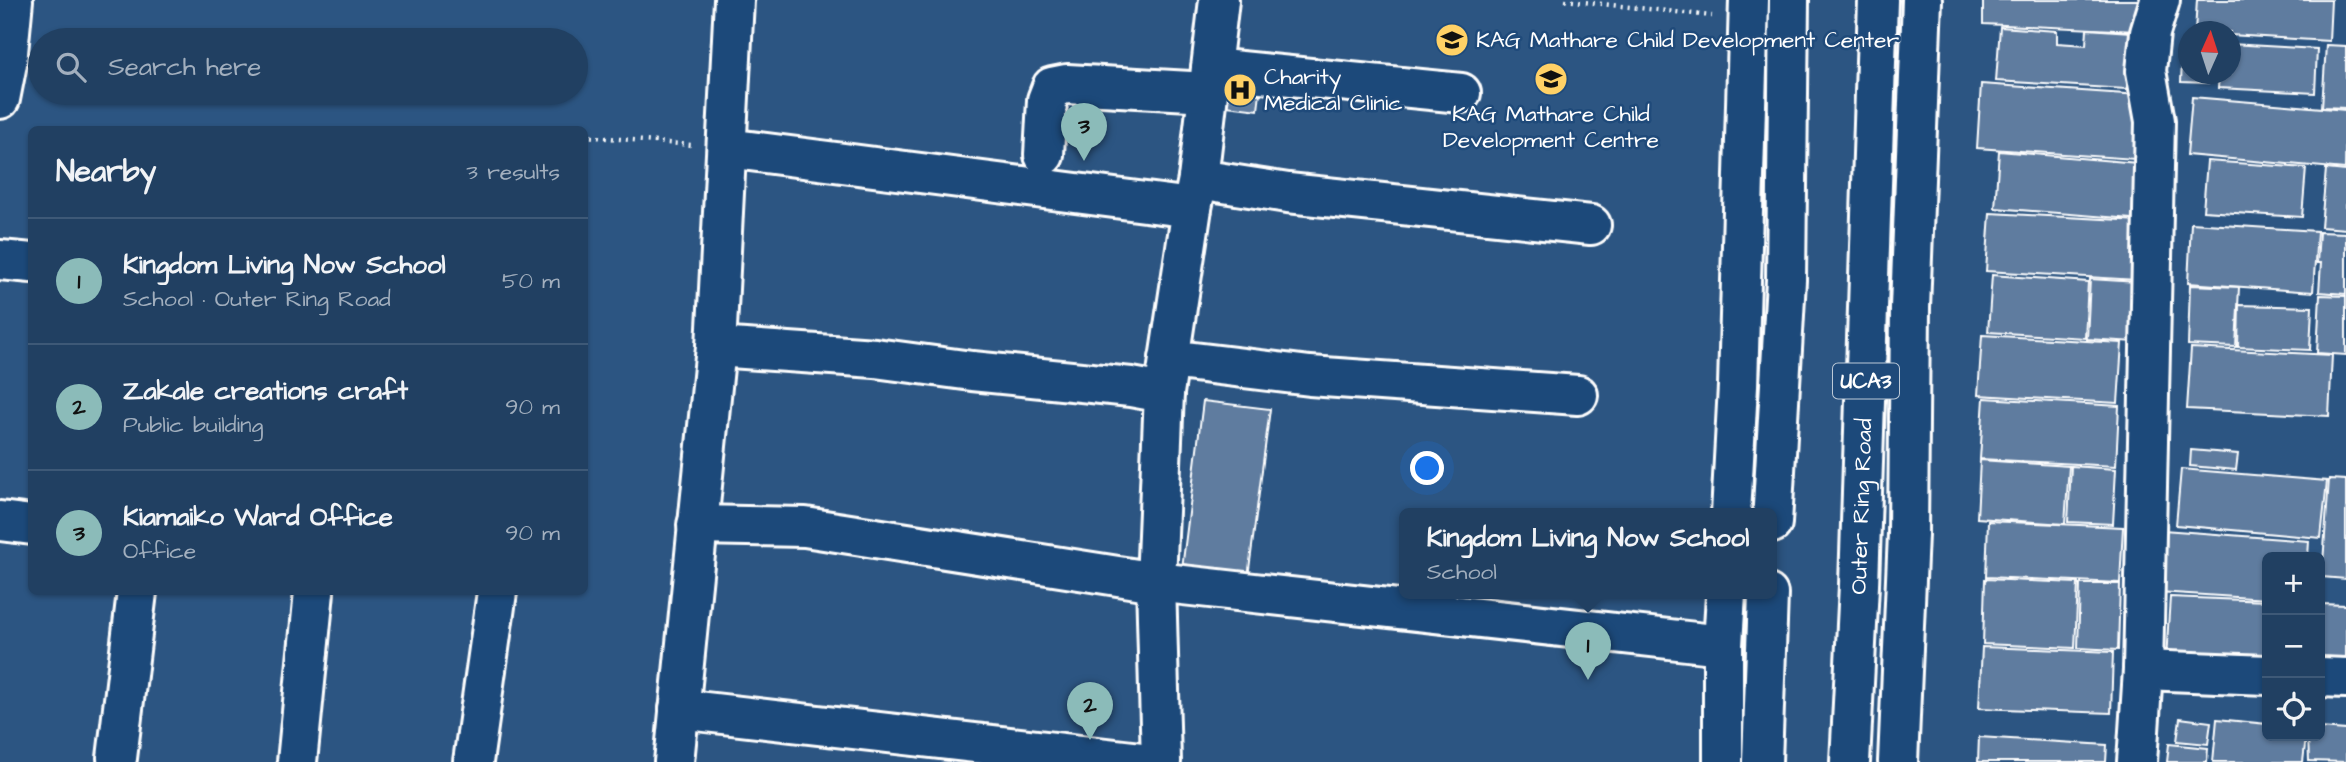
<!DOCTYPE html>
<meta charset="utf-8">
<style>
:root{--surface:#214062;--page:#2d4b6b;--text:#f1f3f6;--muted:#a2afbe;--line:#3e5977;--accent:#8bbbb9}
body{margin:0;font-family:"Architects Daughter",sans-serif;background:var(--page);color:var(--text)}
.controls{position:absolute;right:21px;bottom:21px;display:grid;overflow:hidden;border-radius:10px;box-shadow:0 2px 5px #0004}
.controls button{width:63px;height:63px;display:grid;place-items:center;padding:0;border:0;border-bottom:2px solid var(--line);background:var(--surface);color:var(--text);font:35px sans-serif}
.compass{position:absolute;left:2178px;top:21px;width:63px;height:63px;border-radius:50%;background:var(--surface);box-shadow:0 2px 5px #0004;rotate:3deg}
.you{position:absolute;left:1428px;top:469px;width:24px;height:24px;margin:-18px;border:5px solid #fff;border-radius:50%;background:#1a73e8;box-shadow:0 0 0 10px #1a73e833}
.badge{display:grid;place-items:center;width:46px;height:46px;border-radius:50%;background:var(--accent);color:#111;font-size:23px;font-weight:700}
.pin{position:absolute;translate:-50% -58px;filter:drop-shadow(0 2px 4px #0008)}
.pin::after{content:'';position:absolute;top:37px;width:24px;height:21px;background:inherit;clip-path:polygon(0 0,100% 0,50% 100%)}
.popup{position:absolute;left:1399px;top:508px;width:378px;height:91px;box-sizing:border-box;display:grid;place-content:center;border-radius:10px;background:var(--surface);filter:drop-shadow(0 2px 5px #0005);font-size:23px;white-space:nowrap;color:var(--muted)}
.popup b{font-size:26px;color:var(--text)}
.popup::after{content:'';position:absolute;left:50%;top:100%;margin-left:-14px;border:14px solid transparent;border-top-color:var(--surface)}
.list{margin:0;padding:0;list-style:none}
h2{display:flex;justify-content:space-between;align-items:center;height:91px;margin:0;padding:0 28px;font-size:30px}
h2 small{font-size:23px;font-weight:400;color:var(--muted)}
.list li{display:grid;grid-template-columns:46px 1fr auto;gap:21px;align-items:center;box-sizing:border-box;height:126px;padding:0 28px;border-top:2px solid var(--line)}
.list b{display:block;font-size:26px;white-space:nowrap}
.list p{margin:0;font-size:23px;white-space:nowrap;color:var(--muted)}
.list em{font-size:23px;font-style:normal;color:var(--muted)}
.icon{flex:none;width:38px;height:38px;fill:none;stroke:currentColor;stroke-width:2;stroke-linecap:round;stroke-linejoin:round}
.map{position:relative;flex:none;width:2346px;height:762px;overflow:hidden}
.search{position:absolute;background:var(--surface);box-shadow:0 2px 5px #0004;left:28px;top:28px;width:560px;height:77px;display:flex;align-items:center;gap:18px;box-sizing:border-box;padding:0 24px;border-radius:38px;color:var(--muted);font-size:26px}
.panel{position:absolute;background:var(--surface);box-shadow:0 2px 5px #0004;left:28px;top:126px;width:560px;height:469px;border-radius:10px}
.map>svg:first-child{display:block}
.building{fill:#5e7c9f;stroke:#fff;stroke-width:2}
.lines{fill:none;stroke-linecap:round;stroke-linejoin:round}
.minor-casing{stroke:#fff;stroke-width:44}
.major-casing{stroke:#fff;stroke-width:44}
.path{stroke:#fff;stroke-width:4.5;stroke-dasharray:2 5;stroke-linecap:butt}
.minor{stroke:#1f4a7a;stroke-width:38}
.major{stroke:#1f4a7a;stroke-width:38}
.labels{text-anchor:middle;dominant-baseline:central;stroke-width:5;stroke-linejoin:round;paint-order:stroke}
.shield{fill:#1f4a7a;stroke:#bcc9d7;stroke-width:2}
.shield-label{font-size:21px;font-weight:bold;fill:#fff}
.poi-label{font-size:23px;fill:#fff;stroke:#1f4a7a;text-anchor:start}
.street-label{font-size:23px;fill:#fff;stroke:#1f4a7a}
</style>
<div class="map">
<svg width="2346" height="762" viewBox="0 0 2346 762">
<rect width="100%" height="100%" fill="#2c5582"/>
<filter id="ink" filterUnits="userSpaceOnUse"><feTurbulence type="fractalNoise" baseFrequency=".0143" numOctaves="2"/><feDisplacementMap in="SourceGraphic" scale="14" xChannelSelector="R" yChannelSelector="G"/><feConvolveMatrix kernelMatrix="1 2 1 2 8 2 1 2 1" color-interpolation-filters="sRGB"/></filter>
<g filter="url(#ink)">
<!-- building -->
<g class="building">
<path d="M1983,0h155l-1,31 -154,-7z"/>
<path d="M2197,0h134l-2,41 -99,-6v-3h-35z"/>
<path d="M2000,27l57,4v12l29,2 1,-16 59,4 -4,57 -146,-9z"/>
<path d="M2183,42h5v32h20v9l-27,-1z"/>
<path d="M2230,44l87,5 -2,44 -97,-5 1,-14h11z"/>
<path d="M2326,45l20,1v62l-24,-1z"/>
<path d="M1222,70l40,5 -4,35 -40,-5z"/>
<path d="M1981,84l173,12 -5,64 -172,-12z"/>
<path d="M2192,97l154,13 -1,59 -158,-14z"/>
<path d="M1999,151l150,13 -5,56 -149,-12z"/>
<path d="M2207,161l99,7 -4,49 -99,-6z"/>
<path d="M2326,169l20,2v58l-25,-2z"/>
<path d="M1990,213l150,8 -3,59 -151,-9z"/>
<path d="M2191,223l126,8 -4,61 -125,-9z"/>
<path d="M2319,232l27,1v61l-27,-2 2,-29h-4z"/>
<path d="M1992,275l96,7 -3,56 -97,-6z"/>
<path d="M2090,279l48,3 -3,60 -48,-3z"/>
<path d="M2190,285l49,2 -3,60 -48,-2z"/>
<path d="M2320,295l26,1v59l-29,-2z"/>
<path d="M2239,305l73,2 -2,43 -72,-3z"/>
<path d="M1982,335l140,8 -4,60 -140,-8z"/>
<path d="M2191,348l141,7 -3,61 -142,-7z"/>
<path d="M1984,398l135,8 -3,60 -136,-7z"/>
<path d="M1203,401l67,8 -22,168 -66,-8z"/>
<path d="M2191,450l47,4 -2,16 -46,-4z"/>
<path d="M1980,460l89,6 -4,58 -88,-6z"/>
<path d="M2071,466l45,3 -3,55 -45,-2z"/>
<path d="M2181,469l146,12 -6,57 -145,-13z"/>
<path d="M2329,479l17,1v99l-24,-2z"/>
<path d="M1988,521l135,6 -3,56 -134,-6z"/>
<path d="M2163,530l146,11 -1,16h-41v42l-109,-7z"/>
<path d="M1985,579l93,4 -3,65 -92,-4z"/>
<path d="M2080,584h40l-2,66 -40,-2z"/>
<path d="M2170,597l97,4v62l-101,-4z"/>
<path d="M2320,604l26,1v62l-26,-1z"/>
<path d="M1982,647l131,5 -2,61 -132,-5z"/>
<path d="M2180,718l31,4 -3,22 -31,-3z"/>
<path d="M2217,719l50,5v12h39l-3,26h-90z"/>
<path d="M2320,728l26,2v32l-37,-1 -1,-25h12z"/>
<path d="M1979,737l128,8 -1,17h-128z"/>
<path d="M2169,744l39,4 -1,14h-40z"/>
</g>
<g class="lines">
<defs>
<g id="minor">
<path d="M1211,68l250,25"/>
<path d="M0,99l7,-36 6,-63"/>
<path d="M727,148l465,60 6,-29 21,-179"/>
<path d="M1044,155l3,-55 5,-13 15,-3 141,8"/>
<path d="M1198,179l90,14 303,32"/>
<path d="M0,260l32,3"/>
<path d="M716,347l159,11 97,13 159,16 33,6"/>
<path d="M1169,359l141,17 268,19"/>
<path d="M0,521l32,4"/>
<path d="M697,525l108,2 351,55 567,63"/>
<path d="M2143,670l124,5"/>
<path d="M2320,677l26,1"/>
<path d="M679,709l462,53"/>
<path d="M117,758l20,-166"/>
<path d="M297,762l17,-170"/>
<path d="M473,762l24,-170"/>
<path d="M674,762l42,-415 18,-347"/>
<path d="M1161,762l-5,-180 8,-189 28,-185"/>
<path d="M2137,762l6,-92 12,-549 -9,-50 4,-38 10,-33"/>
</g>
<g id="major">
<path d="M1731,514l7,-128 11,-386"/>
<path d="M1772,523l14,-243 3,-280"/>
<path d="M1723,762v-117l3,-51"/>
<path d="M1762,762l6,-168"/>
<path id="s1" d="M1850,762l9,-177 19,-585"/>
<path d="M1898,762l10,-228 2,-226 12,-308"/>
</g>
</defs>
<!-- minor casing -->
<use href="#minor" class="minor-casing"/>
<!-- major casing -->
<use href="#major" class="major-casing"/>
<!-- path -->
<g class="path">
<path d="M1565,0l147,16"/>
<path d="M584,136l108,9"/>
</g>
<!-- minor -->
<use href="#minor" class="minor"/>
<!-- major -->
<use href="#major" class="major"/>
</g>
</g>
<!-- icons -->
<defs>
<symbol id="school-disc" viewBox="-11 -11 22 22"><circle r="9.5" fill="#ffd166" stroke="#1f4a7a"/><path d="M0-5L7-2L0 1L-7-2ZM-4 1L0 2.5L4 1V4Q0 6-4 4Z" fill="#111"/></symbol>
<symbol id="hospital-disc" viewBox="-11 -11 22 22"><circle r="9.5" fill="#ffd166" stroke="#1f4a7a"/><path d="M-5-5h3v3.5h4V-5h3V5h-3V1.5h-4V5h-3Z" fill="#111"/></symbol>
</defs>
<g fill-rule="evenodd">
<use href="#school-disc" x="1433" y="21" width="38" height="38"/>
<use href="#school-disc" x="1532" y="60" width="38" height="38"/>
<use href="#hospital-disc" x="1221" y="71" width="38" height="38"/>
</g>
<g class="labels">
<!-- shield labels -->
<rect class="shield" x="1833" y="363.5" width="66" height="35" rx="5"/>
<g class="shield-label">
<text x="1866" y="381">UCA3</text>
</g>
<!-- poi labels -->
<g class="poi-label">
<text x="1476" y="40">KAG Mathare Child Development Center</text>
<text x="1264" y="77">Charity<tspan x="1264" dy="26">Medical Clinic</tspan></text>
<text x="1551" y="114" text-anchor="middle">KAG Mathare Child<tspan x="1551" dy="26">Development Centre</tspan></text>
</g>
<!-- street labels -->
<g class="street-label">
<text stroke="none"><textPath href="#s1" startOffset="256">Outer Ring Road</textPath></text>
</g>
</g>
</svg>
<div class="controls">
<button>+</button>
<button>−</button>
<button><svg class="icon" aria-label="locate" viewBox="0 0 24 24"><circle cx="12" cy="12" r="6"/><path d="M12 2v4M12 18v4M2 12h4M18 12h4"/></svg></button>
</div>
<svg class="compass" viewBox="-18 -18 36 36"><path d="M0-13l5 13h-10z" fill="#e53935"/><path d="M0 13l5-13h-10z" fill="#a2afbe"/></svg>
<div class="you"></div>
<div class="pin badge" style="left:1588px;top:680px">1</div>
<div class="popup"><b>Kingdom Living Now School</b>School</div>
<div class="pin badge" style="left:1090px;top:740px">2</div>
<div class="pin badge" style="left:1084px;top:161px">3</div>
<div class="search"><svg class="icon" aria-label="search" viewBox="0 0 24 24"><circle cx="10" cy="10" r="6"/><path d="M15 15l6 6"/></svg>Search here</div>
<section class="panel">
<h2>Nearby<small>3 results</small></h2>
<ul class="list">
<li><span class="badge">1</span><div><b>Kingdom Living Now School</b><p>School · Outer Ring Road</p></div><em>50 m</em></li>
<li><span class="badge">2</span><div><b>Zakale creations craft</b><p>Public building</p></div><em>90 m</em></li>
<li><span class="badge">3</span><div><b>Kiamaiko Ward Office</b><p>Office</p></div><em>90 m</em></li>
</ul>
</section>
</div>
